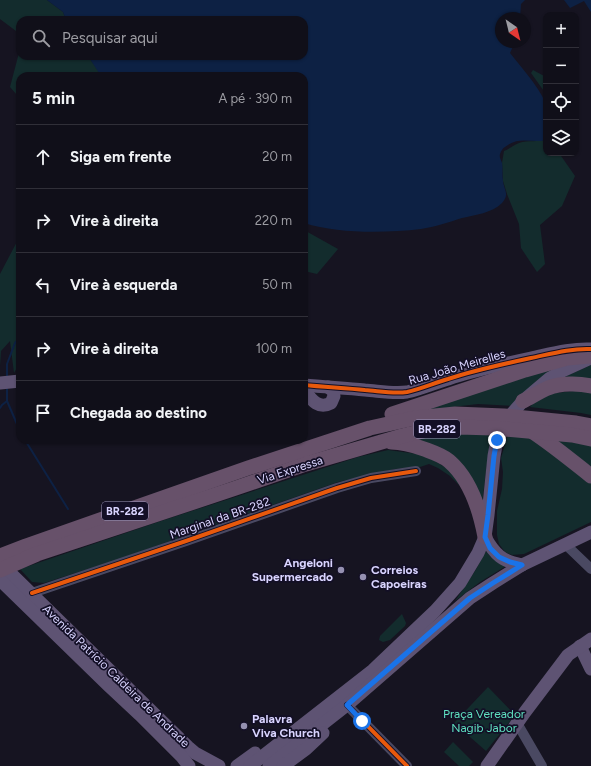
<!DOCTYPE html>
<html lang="pt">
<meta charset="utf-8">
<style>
:root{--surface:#100f19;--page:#1e1d26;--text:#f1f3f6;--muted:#9c9ca2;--line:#302f38}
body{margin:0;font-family:Figtree,sans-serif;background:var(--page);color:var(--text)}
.controls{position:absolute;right:12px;top:12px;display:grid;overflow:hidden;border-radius:8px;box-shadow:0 1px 3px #0004}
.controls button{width:36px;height:36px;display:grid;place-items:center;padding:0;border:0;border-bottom:1px solid var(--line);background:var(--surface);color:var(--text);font:20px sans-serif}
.compass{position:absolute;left:495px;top:12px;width:36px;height:36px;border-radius:50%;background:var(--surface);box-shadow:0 1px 3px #0004;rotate:145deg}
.stop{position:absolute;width:12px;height:12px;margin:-9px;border:3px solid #1a73e8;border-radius:50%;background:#fff}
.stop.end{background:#1a73e8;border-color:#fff;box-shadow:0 1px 4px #0008}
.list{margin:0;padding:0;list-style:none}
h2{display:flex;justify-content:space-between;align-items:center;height:52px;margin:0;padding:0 16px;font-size:17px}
h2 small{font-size:13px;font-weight:400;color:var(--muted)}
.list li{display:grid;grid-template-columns:26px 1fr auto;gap:12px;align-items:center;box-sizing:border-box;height:64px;padding:0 16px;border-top:1px solid var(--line)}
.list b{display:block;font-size:15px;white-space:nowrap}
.list em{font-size:13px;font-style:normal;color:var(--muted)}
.icon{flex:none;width:22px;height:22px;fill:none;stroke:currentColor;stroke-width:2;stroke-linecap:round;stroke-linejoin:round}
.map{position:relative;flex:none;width:591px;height:766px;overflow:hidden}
.search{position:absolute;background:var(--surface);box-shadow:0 1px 3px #0004;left:16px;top:16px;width:292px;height:44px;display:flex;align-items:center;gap:10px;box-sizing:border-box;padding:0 14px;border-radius:12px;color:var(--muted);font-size:15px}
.panel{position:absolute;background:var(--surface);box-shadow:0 1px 3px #0004;left:16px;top:72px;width:292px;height:372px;border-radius:12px}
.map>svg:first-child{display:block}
.green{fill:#132c2d}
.water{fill:#0d2144}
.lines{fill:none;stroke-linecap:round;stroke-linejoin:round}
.stream{stroke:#0d2144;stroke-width:2}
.minor{stroke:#4a4962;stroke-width:10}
.major{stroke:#5e5373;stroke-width:13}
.highway{stroke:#67516a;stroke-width:15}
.cycleway-casing{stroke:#130f26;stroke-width:6}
.cycleway{stroke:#e8590c;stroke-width:4}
.route{stroke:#1a73e8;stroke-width:5}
.poi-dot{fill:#9591b1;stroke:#130f26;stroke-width:1.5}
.labels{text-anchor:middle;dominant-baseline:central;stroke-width:3.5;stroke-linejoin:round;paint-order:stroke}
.shield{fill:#130f26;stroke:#9e99be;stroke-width:1}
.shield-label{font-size:11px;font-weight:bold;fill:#d9d4ff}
.street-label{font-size:12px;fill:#d9d4ff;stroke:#130f26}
.poi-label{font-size:12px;font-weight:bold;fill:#d9d4ff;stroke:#130f26;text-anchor:start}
.park-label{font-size:12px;fill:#5fe0c0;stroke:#130f26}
</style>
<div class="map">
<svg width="591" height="766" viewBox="0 0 591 766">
<rect width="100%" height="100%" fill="#161421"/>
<!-- green -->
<g class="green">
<path d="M0,0h47l16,12 3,8h-46v14l-20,-15z"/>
<path d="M20,49v7h68l14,20h-82v27l-3,-8 -7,-8z"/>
<path d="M533,70l13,7v17l-15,-21z"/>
<path d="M546,140v13h13l16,23 -13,30 -22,19 5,39 -8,8 -16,-24 -2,-24 -12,-30 -4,-13 -1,-18 2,-12c5,-2 10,-6 15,-8 9,-3 19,-1 27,-3z"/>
<path d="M304,230l34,19 -21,25 -13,-3z"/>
<path d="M20,236v126l-6,11 -4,-32 -9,10 -1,15v-92z"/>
<path d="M566,362l-53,44 -35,-2 -26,3 -35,5z"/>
<path d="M591,365v16h-36z"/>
<path d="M591,389v26l-10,-2 -51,-6 7,-8 10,-5z"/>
<path d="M442,433l51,1 -6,29 -5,41 -9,-22 -66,-44z"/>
<path d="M508,434l18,3 15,7 50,37v41l-67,32 -12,1 -7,-3 -6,-8 -2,-9v-24l5,-22 1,-17 -2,-14z"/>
<path d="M551,439l40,6v26z"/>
<path d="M388,450l37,5 23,14 16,21 -14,-14 -12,-8 -9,-4 -9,3 -25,2 -57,13 -219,77 -75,24 -12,-1 -12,-13 138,-47 200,-65z"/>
<path d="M486,551c5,7 12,12 20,15l-26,16 -25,19 20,-30z"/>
<path d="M402,614l4,9 -1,3 -15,14 -7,2 -4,-2 1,-4z"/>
<path d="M488,687l27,28 -29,36 -32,-28z"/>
<path d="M453,742l20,20 -4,4h-10l-15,-14z"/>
</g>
<!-- water -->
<g class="water">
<path d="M47,0h478l-4,4 -1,14h-19v24h14l-5,11c10,13 32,37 36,52 2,7 0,26 0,35 -14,4 -26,-5 -41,7 -2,1 -4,4 -5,7 -1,4 1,5 2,9 1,5 0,12 1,18 1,9 7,13 -1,22 -10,10 -27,12 -40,15 -13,4 -27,9 -41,11 -35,4 -83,5 -117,-6v-147h-203l-13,-20h216v-36h-238l-3,-8z"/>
<path d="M564,0h27v12l-7,-11 -14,7z"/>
</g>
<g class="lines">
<!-- stream -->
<g class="stream">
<path d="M7,378v-14l8,-21 5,-6"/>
<path d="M7,401l13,30"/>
<path d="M0,408l2,-3 5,-4v-15"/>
<path d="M25,440l43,69"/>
</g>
<!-- minor -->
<g class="minor">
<path d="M565,544l26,25"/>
<path d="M32,593l154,-52 151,-53 34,-10 45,-7"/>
<path d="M347,705l60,61"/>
<path d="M517,723l25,43"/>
</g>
<!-- major -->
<g class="major">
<path d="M0,383l20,-2"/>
<path d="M304,385c20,2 41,3 61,5 14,1 28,4 42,2 14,-3 27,-9 41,-13 27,-9 55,-15 83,-21 19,-4 40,-10 60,-9"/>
<path d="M304,390c7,9 14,20 27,13l3,-7 -1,-5 -5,-4"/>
<path d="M485,537c10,18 17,24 37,28"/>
<path d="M0,563l188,184 7,6 24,13"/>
<path d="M0,580l108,105 32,30 42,42 7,9"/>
<path d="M580,646l11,23"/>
<path d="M237,766l18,-13"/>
<path d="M250,766l123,-96 62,-59 25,-28 18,-30 7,-16 3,-22 6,-59 3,-16 11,-22 15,-17 14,-12 13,-11 12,-7 29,-13"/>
<path d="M269,766l78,-61 123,-107 23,-15 29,-18 69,-33"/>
<path d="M283,766l23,-17 17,-16"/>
<path d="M487,766l38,-54 43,-57 23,-16"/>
</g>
<!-- highway -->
<g class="highway">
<path d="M523,401c8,-4 16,-9 25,-13 13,-5 30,-5 43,-2"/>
<path d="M392,414l133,-44 42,-12 24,-2"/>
<path d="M533,432c21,14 39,29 58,44"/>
<path d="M391,442c11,0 22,3 33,7 8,3 18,6 25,12 22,19 31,49 36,76"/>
<path d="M0,556l26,-10 222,-78 122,-40 45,-10 40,-4 49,2 72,7 15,3"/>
<path d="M0,570l37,-16 196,-65 73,-25 96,-28 25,-6 32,-3 34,1 79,7 19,4"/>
</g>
<defs>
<g id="cycleway">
<path d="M304,385c20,2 41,3 61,5 14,1 28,4 42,2 14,-3 27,-9 41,-13 27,-9 55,-15 83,-21 19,-4 40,-10 60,-9"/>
<path d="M32,593l154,-52 151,-53 34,-10 45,-7"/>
<path d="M347,705l60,61"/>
</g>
</defs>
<!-- cycleway casing -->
<use href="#cycleway" class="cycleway-casing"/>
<!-- cycleway -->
<use href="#cycleway" class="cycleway"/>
</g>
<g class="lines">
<!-- route -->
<path class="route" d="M362,721l-15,-16 123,-107 23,-15 29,-18 -12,-3 -11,-5 -9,-9 -5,-11 3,-22 6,-59 3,-16"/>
</g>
<!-- markers -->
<g class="poi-dot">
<circle cx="341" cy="570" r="4"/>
<circle cx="363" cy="577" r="4"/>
<circle cx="244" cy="726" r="4"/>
</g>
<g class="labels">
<!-- shield labels -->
<g class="shield">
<rect x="414" y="420" width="46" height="18" rx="3"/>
<rect x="102" y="502" width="46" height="18" rx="3"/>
</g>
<g class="shield-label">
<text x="437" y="429">BR-282</text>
<text x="125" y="511">BR-282</text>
</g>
<!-- street labels -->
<g class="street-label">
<text transform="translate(457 367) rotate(-16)">Rua João Meirelles</text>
<text transform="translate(290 470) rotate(-18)">Via Expressa</text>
<text transform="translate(220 518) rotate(-19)">Marginal da BR-282</text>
<text transform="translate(116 676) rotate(44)">Avenida Patrício Caldeira de Andrade</text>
</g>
<!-- poi labels -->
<g class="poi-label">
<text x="333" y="563" text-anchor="end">Angeloni<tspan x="333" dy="14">Supermercado</tspan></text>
<text x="371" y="570">Correios<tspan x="371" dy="14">Capoeiras</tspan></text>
<text x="252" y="719">Palavra<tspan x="252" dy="14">Viva Church</tspan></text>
</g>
<!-- park labels -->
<g class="park-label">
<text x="484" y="714">Praça Vereador<tspan x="484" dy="14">Nagib Jabor</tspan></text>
</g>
</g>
</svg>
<div class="controls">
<button>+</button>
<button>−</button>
<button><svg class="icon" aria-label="locate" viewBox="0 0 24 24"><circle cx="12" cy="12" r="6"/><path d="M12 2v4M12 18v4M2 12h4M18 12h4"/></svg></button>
<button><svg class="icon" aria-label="layers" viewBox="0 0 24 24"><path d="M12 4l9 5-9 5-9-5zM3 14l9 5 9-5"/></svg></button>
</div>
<svg class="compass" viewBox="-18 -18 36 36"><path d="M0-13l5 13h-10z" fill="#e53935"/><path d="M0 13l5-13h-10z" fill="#9c9ca2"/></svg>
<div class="stop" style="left:362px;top:721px"></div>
<div class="stop end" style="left:497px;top:440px"></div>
<div class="search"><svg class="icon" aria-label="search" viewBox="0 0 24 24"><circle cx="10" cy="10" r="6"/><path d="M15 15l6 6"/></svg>Pesquisar aqui</div>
<section class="panel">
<h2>5 min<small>A pé · 390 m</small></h2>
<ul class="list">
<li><svg class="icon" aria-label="ahead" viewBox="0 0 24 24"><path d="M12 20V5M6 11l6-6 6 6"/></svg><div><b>Siga em frente</b></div><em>20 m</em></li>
<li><svg class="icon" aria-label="right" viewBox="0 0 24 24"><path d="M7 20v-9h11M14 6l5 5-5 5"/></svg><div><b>Vire à direita</b></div><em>220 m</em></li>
<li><svg class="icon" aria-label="left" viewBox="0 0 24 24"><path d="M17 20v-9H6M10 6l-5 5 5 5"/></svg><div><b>Vire à esquerda</b></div><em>50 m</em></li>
<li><svg class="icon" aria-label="right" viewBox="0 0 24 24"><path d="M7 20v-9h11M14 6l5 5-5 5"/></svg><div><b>Vire à direita</b></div><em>100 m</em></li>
<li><svg class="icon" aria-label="arrive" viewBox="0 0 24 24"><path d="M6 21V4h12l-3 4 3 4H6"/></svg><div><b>Chegada ao destino</b></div></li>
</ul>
</section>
</div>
